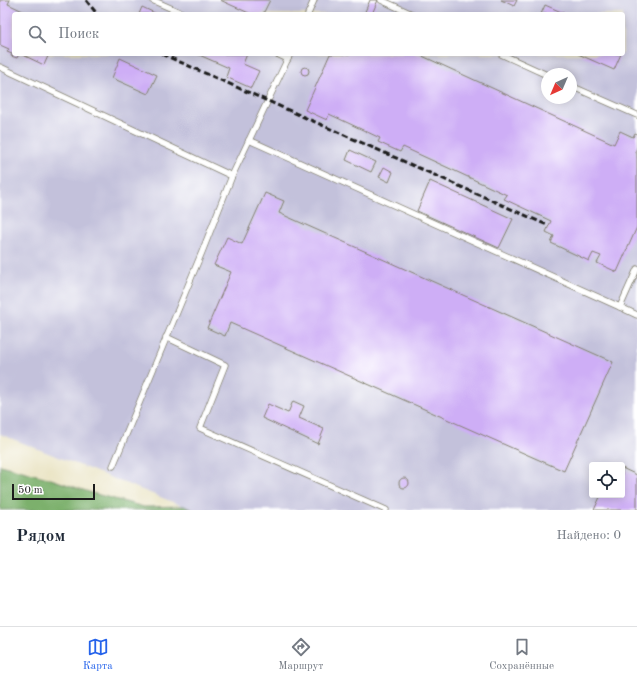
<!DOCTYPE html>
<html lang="ru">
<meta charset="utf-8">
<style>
:root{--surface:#fff;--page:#f2f2f3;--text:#1f2937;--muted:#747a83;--line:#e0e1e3;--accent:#2563eb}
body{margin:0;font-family:"Old Standard TT",serif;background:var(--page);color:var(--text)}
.controls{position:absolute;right:12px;bottom:12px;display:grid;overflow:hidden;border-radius:4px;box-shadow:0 2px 10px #0003}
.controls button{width:36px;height:36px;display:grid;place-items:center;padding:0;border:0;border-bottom:1px solid var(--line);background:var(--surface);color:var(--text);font:20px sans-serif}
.compass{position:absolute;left:541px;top:68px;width:36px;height:36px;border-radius:50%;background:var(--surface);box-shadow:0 2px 10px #0003;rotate:224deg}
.scale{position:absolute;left:12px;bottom:10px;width:83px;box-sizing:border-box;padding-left:4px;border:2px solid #1c1c1c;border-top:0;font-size:11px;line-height:14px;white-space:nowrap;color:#1c1c1c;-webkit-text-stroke:3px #fff;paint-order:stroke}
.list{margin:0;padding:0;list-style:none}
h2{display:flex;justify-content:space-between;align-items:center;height:52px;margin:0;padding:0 16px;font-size:17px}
h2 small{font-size:13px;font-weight:400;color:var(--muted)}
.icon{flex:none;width:22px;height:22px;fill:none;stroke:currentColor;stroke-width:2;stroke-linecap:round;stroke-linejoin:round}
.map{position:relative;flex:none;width:637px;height:510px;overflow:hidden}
.search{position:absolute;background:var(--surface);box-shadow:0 2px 10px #0003;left:12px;right:12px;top:12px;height:44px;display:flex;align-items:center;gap:10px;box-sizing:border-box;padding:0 14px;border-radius:4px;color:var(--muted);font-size:15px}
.sheet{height:116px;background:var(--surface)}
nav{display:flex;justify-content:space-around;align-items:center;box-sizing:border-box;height:56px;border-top:1px solid var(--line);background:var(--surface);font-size:11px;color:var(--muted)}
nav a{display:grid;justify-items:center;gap:2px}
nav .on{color:var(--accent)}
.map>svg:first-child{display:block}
.industrial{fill:#c3c1db;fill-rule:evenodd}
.forest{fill:#7bb06c;stroke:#4c6644}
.building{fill:#ceaef6}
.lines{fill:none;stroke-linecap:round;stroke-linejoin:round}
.service-casing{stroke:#838070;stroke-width:7}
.service{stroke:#fff;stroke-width:5.5}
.rail{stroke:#1c1c1c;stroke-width:3;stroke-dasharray:6 3;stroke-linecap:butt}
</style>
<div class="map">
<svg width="637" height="510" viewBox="0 0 637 510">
<rect width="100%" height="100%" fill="#fff"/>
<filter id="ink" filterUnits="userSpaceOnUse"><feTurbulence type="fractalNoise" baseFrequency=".025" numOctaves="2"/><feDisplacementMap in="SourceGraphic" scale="8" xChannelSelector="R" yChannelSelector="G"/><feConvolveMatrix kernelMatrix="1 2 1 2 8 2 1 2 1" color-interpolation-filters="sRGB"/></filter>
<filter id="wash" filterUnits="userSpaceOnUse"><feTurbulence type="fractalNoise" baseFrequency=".012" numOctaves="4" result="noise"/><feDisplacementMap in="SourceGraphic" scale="16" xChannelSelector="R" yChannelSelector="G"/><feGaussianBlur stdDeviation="0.9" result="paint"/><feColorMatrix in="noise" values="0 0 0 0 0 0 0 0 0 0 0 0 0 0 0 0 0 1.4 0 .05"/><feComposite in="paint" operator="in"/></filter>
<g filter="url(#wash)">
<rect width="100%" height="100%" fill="#eae4c4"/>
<!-- industrial -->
<path class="industrial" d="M0,0h637v510h-444l-193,-76zM14,14h609v40h-609zM547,74h24v24h-24zM592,465h30v30h-30z"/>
<!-- forest -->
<path class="forest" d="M0,465l48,13 44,15 52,14 40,-1 9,4h-193z"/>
<g id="blocks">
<!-- building -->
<g class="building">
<path d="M0,0h10l-2,4 21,10h-15v40h5l-2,4 -6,-2 1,-2 -5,-2 2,-3 -9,-4z"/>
<path d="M220,0h50l-7,14h-12z"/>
<path d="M370,0h8l-6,14h-8z"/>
<path d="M501,0h16l-3,6z"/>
<path d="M545,5l21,9h-25z"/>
<path d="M142,7l15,7h-18z"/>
<path d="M21,54h28l-5,11z"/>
<path d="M197,54h50l-4,10 16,7 -8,17 -25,-11 3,-9z"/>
<path d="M330,54h88l196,90 6,-13 13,6 2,-4 2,1v13l-2,6 2,1v73l-20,45 -20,-9 4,-7 -8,-3 -4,8 -38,-18 3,-7 -8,-4 5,-11 -47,-22 3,-4 -104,-48 -3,5 -22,-10 2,-4 -51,-24 -2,6 -22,-10z"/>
<path d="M578,54h43l-7,16z"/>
<path d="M120,58l37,17 -9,19 -36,-16z"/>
<circle cx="305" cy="71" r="4"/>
<path d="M350,150l26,12 -5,10 -25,-12z"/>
<path d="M384,167l9,5 -4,10 -10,-5z"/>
<path d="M430,181l83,38 -14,29 -82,-37z"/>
<path d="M265,193l19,8 -5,12 334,149 -49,109 -334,-148 -5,13 -18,-8 24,-56 -17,-7 13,-28 15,7z"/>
<path d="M293,401l11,5 -5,12 25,11 -6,15 -56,-26 6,-14 20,9z"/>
<path d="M622,468l15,7v35h-43l7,-15h21z"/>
<circle cx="404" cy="483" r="5"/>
</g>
</g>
</g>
<g filter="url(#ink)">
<use href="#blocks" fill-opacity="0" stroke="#838070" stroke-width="1"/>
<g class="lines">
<defs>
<g id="service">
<path d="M152,0l32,14"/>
<path d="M381,0l31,14"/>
<path d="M308,14l6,-14"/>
<path d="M277,54l11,5"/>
<path d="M501,54l46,21"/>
<path d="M0,67l232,109 58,-122"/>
<path d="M571,86l66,29"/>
<path d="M249,140l371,167"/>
<path d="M637,269l-17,38 17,8"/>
<path d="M166,337l59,28 -25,63 186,82"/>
<path d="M113,466l89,-214 30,-76"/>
</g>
</defs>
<!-- service casing -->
<use href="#service" class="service-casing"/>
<!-- service -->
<use href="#service" class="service"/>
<!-- rail -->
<g class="rail">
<path d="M86,0l11,14"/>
<path d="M162,54l385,171"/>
</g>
</g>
</g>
</svg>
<div class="controls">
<button><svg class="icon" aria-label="locate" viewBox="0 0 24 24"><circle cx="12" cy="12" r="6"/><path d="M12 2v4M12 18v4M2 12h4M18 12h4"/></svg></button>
</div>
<svg class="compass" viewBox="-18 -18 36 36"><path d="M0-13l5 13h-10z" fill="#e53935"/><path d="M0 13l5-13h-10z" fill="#747a83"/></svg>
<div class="scale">50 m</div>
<div class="search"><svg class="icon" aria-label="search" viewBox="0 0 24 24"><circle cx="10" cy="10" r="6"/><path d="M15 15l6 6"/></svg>Поиск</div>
</div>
<section class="sheet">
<h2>Рядом<small>Найдено: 0</small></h2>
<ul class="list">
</ul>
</section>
<nav>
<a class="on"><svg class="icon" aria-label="map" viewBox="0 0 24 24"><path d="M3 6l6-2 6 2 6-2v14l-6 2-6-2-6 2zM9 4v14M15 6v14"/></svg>Карта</a>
<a><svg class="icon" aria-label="directions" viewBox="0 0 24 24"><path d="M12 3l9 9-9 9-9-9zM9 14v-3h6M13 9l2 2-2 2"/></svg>Маршрут</a>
<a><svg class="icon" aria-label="saved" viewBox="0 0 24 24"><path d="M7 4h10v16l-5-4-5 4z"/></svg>Сохранённые</a>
</nav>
